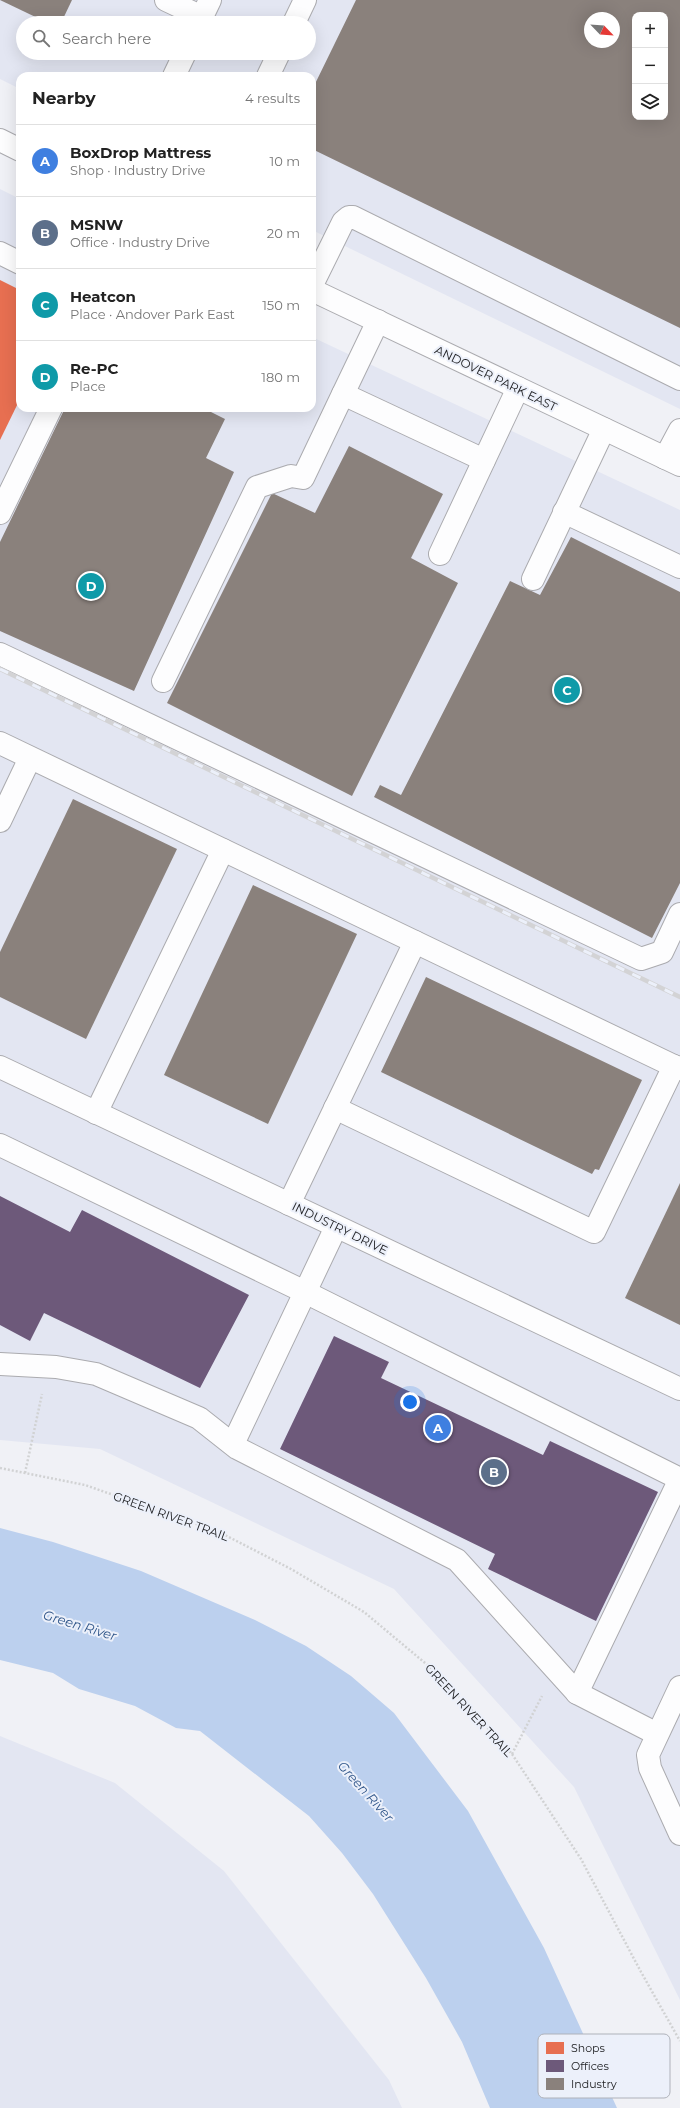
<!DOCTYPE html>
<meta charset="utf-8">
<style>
:root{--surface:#fff;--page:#f2f2f2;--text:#222;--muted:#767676;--line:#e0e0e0;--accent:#696a6e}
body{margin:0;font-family:Montserrat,sans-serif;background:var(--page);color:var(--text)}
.controls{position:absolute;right:12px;top:12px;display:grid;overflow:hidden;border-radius:8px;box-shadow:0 4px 16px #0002}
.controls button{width:36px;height:36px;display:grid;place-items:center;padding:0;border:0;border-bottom:1px solid var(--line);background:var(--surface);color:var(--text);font:20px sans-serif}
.compass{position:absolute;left:584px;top:12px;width:36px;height:36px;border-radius:50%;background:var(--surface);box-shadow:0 4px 16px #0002;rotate:115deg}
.you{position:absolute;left:410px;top:1402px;width:14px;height:14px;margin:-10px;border:3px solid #fff;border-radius:50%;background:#1a73e8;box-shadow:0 0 0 6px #1a73e833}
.badge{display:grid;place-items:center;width:26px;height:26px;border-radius:50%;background:var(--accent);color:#fff;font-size:13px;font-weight:700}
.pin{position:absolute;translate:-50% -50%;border:2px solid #fff;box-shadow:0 1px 4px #0006}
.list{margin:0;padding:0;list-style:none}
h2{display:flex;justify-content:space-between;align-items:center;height:52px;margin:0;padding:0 16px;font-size:17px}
h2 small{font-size:13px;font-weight:400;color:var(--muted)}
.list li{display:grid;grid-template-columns:26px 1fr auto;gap:12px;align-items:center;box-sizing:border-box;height:72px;padding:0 16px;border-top:1px solid var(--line)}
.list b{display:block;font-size:15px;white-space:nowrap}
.list p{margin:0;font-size:13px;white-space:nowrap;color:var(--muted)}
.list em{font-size:13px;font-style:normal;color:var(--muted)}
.icon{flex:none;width:22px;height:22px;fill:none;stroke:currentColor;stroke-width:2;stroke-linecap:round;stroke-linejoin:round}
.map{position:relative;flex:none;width:680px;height:2108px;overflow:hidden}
.search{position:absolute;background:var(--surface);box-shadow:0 4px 16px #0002;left:16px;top:16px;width:300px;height:44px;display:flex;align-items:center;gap:10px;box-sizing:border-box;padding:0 14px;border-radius:22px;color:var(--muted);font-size:15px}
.panel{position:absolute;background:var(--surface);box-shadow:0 4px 16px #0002;left:16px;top:72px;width:300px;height:340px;border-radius:12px}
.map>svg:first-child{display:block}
.built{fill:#e3e6f2;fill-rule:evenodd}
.water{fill:#bcd0ee}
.shops{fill:#e76f51}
.offices{fill:#6d597a}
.industry{fill:#8a817c;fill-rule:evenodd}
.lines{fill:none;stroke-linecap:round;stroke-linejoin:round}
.minor-casing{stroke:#ababaf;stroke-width:24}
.path{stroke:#d1d2d3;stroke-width:2.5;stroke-dasharray:2 2;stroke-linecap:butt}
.minor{stroke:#fdfdfe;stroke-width:22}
.rail-casing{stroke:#d3d3d5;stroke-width:4.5}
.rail{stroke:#ecf0fa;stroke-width:3;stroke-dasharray:9;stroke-linecap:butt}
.labels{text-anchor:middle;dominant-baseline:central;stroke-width:4;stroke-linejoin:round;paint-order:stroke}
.street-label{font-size:12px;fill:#202124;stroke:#ecf0fa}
.water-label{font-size:13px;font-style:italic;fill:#2f5589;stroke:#ecf0fa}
.key{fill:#ecf0fa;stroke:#afb2ba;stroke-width:1}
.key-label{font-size:11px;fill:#202124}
</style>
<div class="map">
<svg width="680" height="2108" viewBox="0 0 680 2108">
<rect width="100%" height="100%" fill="#f0f1f6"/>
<!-- built -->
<g class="built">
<path d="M0,0h680v409l-368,-179v-154h-292v13l-20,-10zM635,15h30v102h-30zM590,18h24v24h-24zM23,23h286v30h-286z"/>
<path d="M0,189l20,10v209h292v-71l368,173v1490l-106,-213 -180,-198 -294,-140 -100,-9z"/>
<path d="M0,1736l115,47 109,88 165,209 13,28h-402z"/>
</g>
<!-- water -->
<path class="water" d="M0,1528l53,14 88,29 114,49 51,26 45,30 43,37 74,98 76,137 73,160h-127l-28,-66 -36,-64 -53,-84 -31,-41 -33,-37 -109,-85 -24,-3 -41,-22 -56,-17 -26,-16 -53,-13z"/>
<!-- shops -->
<path class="shops" d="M0,280l20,10v109l-20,41z"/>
<!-- offices -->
<g class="offices">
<path d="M0,1196l70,36 12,-22 167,85 -49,93 -156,-75 -14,28 -30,-16z"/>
<path d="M334,1336l55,26 -8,16 162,77 7,-14 108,51 -62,129 -108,-52 7,-15 -215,-105z"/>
</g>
<!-- industry -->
<g class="industry">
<path d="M0,0h72l-11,23h-13z"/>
<path d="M356,0h324v328l-368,-179v-59zM635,15h30v102h-30zM590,18h24v24h-24z"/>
<path d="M65,408h138l22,11 -19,39 28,14 -100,219 -134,-60v-89z"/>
<path d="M349,446l94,48 -32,64 47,25 -106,213 -185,-93 105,-210 43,20z"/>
<path d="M571,537l109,55v291l-28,55 -278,-141 6,-12 21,10 109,-214 30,14z"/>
<path d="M73,799l104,50 -91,190 -86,-42v-45z"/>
<path d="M253,885l104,49 -89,190 -104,-49z"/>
<path d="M426,977l216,103 -43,90 -4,-1 -3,5 -211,-102z"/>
<path d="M680,1183v142l-55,-27z"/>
</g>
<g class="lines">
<defs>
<g id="minor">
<path d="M166,0l36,17"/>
<path d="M199,23l11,-23"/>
<path d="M294,23l11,-23"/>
<path d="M174,76l11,-23"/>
<path d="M268,76l11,-23"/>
<path d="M0,140l20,10"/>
<path d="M0,253l20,10"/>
<path d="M312,285l31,-63 6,-5h4l327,162"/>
<path d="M312,290l368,175"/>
<path d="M378,321l-35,73 141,66"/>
<path d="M665,458l15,-28"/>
<path d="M564,512l116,55"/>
<path d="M0,513l51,-105"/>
<path d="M440,554l78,-166"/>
<path d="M533,579l71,-150"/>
<path d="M0,654l641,305 21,-7 18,-38"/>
<path d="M163,681l94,-194 34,-11 12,2 40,-84"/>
<path d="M0,743l680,326"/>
<path d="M0,821l30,-63"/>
<path d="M0,1067l680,322"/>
<path d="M335,1108l259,124 80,-166"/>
<path d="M96,1113l127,-263"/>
<path d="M0,1145l305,147 375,187"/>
<path d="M289,1204l126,-262"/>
<path d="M0,1364l56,3 40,7 103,44 38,30 220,112 120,133 80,41"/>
<path d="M233,1444l103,-217"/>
<path d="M680,1687l-32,68 2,13 30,66"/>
<path d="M577,1693l103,-214"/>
</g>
</defs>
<!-- minor casing -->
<use href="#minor" class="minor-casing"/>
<!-- path -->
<g class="path">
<path d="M0,1468l85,17 134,47 72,37 73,43 73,61 75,81 69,105 60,113 39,69"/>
<path d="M25,1473l17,-79"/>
<path d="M512,1754l30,-58"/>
</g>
<!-- minor -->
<use href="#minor" class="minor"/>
<defs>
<path id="rail" d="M0,669l680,328"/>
</defs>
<!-- rail casing -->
<use href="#rail" class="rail-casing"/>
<!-- rail -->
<use href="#rail" class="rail"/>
</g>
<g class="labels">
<!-- street labels -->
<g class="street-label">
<text transform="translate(496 378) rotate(26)">ANDOVER PARK EAST</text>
<text transform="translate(340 1228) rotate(26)">INDUSTRY DRIVE</text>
<text transform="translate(171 1516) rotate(20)">GREEN RIVER TRAIL</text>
<text transform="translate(469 1710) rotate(47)">GREEN RIVER TRAIL</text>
</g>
<!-- water labels -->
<g class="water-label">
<text transform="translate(80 1625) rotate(17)">Green River</text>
<text transform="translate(366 1791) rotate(48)">Green River</text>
</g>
</g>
<!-- legend -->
<rect x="538" y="2034" width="132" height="64" rx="6" class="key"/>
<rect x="546" y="2042" width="18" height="12" fill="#e76f51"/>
<rect x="546" y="2060" width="18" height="12" fill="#6d597a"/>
<rect x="546" y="2078" width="18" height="12" fill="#8a817c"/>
<g class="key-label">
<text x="571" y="2052">Shops</text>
<text x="571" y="2070">Offices</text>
<text x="571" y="2088">Industry</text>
</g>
</svg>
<div class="controls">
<button>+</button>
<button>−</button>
<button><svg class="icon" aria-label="layers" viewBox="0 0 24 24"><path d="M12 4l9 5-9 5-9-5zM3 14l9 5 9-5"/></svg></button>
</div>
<svg class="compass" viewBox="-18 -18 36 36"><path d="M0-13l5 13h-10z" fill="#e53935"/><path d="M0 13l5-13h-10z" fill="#767676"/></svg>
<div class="you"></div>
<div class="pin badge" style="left:438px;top:1428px;background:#3f7fe0">A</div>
<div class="pin badge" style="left:494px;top:1472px;background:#5c6f8a">B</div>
<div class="pin badge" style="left:567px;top:690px;background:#0f9aa8">C</div>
<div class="pin badge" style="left:91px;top:586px;background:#0f9aa8">D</div>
<div class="search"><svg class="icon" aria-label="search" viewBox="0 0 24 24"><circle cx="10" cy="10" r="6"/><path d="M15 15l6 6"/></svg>Search here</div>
<section class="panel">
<h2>Nearby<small>4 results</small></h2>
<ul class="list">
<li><span class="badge" style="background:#3f7fe0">A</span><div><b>BoxDrop Mattress</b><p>Shop · Industry Drive</p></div><em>10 m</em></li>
<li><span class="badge" style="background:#5c6f8a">B</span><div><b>MSNW</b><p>Office · Industry Drive</p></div><em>20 m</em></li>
<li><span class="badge" style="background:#0f9aa8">C</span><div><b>Heatcon</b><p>Place · Andover Park East</p></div><em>150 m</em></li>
<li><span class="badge" style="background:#0f9aa8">D</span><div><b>Re-PC</b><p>Place</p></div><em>180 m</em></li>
</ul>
</section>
</div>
